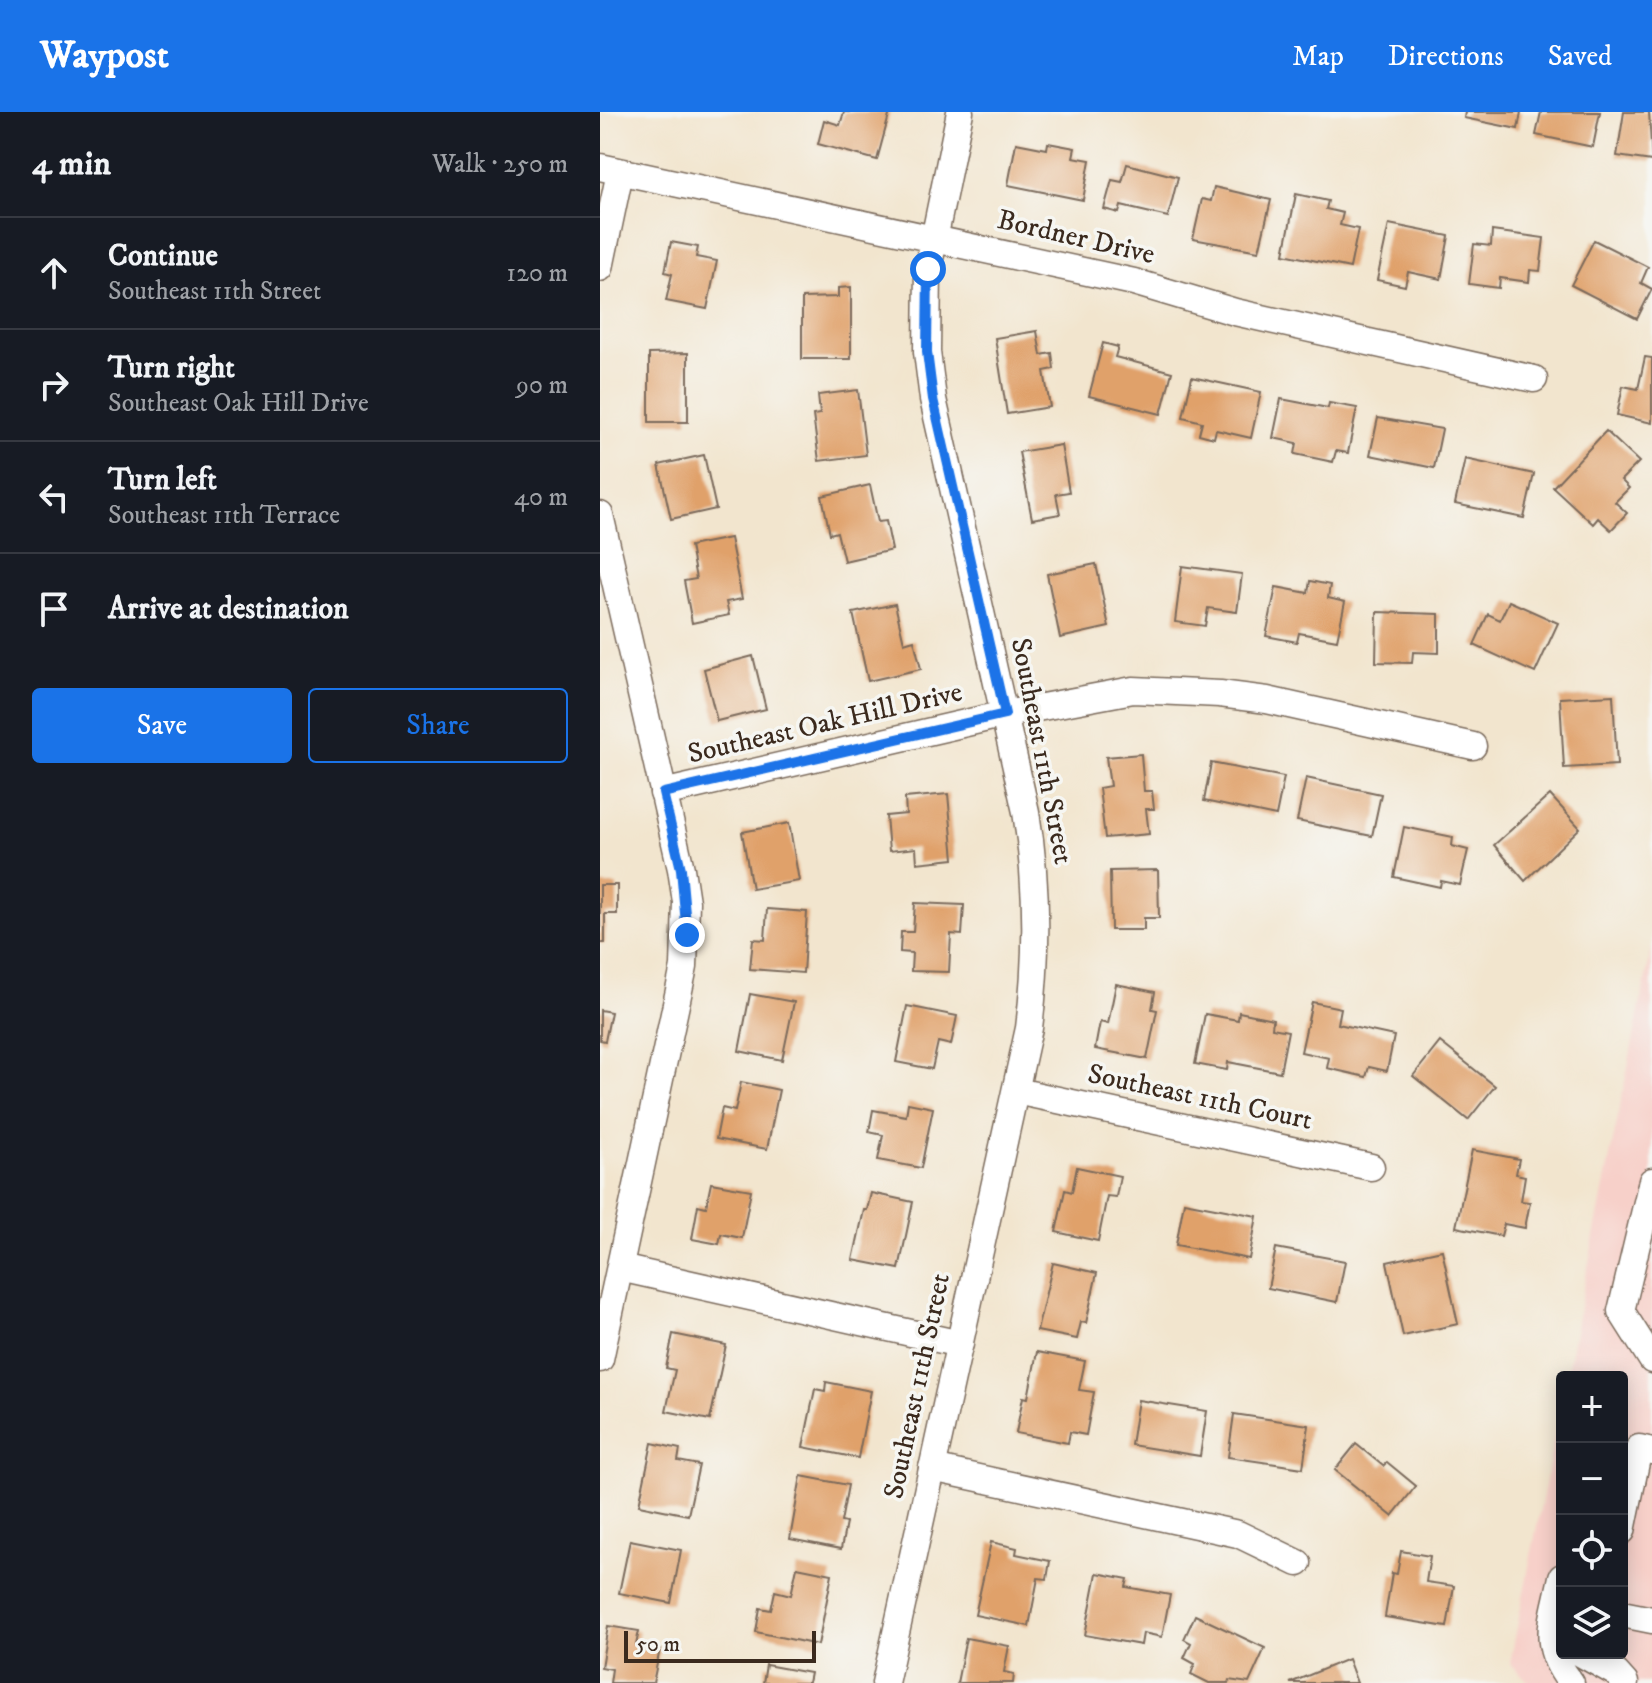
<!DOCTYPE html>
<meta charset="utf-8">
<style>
:root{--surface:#171b24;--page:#20242c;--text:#f1f3f6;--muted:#9ea1a6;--line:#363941;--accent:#1a73e8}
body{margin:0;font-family:"IM FELL DW Pica",serif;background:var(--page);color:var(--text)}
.controls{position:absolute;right:24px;bottom:24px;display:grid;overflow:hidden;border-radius:8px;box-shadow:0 4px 20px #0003}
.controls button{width:72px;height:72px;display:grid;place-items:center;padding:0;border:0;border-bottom:2px solid var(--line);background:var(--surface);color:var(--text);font:40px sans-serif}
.scale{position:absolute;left:24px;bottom:20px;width:192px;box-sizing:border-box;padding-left:8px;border:4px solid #3b2a1e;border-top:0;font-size:22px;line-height:28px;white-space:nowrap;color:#3b2a1e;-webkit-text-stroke:6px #f6f6f2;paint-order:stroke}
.stop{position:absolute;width:24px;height:24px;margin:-18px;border:6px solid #1a73e8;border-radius:50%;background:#fff}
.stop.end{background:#1a73e8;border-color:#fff;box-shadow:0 2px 8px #0008}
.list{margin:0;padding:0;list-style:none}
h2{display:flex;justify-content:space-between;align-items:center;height:104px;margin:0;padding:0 32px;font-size:34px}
h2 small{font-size:26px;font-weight:400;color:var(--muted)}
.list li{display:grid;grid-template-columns:52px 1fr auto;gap:24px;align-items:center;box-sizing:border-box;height:112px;padding:0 32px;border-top:2px solid var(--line)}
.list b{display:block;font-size:30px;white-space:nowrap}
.list p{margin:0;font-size:26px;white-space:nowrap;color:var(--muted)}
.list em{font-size:26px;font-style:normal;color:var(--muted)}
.actions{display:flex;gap:16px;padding:24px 32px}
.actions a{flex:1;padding:18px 0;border:2px solid var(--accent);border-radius:8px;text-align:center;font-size:28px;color:var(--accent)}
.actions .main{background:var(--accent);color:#fff}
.icon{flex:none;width:44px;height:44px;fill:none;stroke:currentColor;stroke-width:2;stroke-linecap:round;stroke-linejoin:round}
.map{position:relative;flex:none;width:1052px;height:1571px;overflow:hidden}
header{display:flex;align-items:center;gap:48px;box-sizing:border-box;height:112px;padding:0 40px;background:var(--accent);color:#fff}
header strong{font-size:38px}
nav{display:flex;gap:44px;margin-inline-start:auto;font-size:28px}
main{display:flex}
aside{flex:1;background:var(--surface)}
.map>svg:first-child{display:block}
.built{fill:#f7d0c9}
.building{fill:#e0a16a}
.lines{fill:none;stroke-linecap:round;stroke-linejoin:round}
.minor-casing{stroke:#7b6b5c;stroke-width:29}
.minor{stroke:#fff;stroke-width:26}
.route{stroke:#1a73e8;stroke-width:10}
.labels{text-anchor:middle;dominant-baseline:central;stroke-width:7;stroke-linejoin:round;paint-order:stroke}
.street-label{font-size:28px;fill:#3b2a1e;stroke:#f6f6f2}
</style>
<header>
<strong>Waypost</strong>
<nav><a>Map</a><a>Directions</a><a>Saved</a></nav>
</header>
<main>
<aside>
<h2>4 min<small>Walk · 250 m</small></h2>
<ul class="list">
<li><svg class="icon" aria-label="ahead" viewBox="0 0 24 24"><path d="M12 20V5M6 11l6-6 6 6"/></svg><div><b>Continue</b><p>Southeast 11th Street</p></div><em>120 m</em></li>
<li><svg class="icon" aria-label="right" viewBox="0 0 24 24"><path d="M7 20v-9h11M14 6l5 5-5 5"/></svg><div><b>Turn right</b><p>Southeast Oak Hill Drive</p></div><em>90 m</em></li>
<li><svg class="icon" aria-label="left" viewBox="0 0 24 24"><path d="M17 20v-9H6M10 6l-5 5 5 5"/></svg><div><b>Turn left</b><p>Southeast 11th Terrace</p></div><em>40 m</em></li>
<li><svg class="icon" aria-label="arrive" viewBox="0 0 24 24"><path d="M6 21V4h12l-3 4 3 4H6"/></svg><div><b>Arrive at destination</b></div></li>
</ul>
<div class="actions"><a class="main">Save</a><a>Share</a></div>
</aside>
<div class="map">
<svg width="1052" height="1571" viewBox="0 0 1052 1571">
<rect width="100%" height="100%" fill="#f6f6f2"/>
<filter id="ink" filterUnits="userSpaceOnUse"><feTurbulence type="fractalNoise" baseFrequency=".0125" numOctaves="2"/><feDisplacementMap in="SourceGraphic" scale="16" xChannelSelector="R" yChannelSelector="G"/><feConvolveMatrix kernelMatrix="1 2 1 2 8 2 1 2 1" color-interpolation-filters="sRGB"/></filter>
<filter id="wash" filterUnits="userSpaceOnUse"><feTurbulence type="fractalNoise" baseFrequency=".006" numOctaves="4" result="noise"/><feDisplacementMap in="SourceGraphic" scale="32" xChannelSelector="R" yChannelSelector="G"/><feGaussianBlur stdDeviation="1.8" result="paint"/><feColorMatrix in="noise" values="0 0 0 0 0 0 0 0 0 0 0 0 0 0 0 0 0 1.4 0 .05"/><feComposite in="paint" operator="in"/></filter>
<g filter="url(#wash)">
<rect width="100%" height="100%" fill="#f2e5ce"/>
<!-- built -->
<path class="built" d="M1052,834v737h-122l-20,-20 52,-264v254h60v-276h-56z"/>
<g id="blocks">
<!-- building -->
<g class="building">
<path d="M244,0h46l-13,48 -59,-16 6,-24 16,5z"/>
<path d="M865,0h56l-3,17 -54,-11z"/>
<path d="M941,0h59l-7,35 -57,-12z"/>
<path d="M1024,0h25l3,49 -35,-5z"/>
<path d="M416,31l31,6 1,-6 27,5 -2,9 17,3 -7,40 -75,-15z"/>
<path d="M527,52l51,13 -10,40 -47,-11 -2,7 -15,-4 8,-29 10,2z"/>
<path d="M614,75l57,13 -12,51 -66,-12 9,-40 9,2z"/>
<path d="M696,82l32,7 -2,8 17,4 -3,12 18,4 -8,39 -66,-14z"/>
<path d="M789,112l60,12 -8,43 -33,-7 -3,14 -28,-6z"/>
<path d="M892,119l52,7 -4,33 -10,-1 -1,12 -29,-4 -1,10 -30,-4 5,-40 17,2z"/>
<path d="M994,128l54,27 -7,16 11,6 -15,30 -66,-34z"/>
<path d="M71,130l27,5 -2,10 21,4 -10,48 -41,-8 6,-27 -7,-2z"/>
<path d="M251,175v72h-49v-61l36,-1v-9z"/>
<path d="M437,219l4,24 11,-2 2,16 -10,2 6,36 -43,7 -12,-76z"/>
<path d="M503,231l15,4 -3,10 57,15 -11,42 -72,-18z"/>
<path d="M88,241v69h-39v-68z"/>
<path d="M1045,245l7,1v65l-35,-8 6,-29 15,3z"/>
<path d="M592,265l69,15 -10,46 -35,-8 -2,8 -15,-4 3,-12 -19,-5z"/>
<path d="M258,278l8,65 -47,6 -6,-46 7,-1 -2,-19z"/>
<path d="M681,287l47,9 1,-5 28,5 -9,45 -12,-2 -3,11 -38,-8 2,-11 -24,-5z"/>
<path d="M778,306l64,11 -8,39 -64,-13z"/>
<path d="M1006,319l33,31 -18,18 8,8 -14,14 12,11 -16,17 -13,-12 -5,6 -40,-37z"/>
<path d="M461,333l8,47 -13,2 4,20 -28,5 -13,-67z"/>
<path d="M104,343l12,54 -45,10 -12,-54z"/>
<path d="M865,347l69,15 -10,44 -69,-14z"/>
<path d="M270,373l8,37 8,-1 6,29 -48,11 -7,-29 -7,2 -8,-38z"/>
<path d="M130,426l12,61 -16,3 3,13 -37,8 -8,-42 12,-2 -6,-33z"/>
<path d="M496,452l13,63 -49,11 -13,-64z"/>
<path d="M582,454l60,8 -5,38 -29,-4 -3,18 -30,-4z"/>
<path d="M710,469l20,4 -2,13 17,4 -8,38 -38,-7 -2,9 -31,-6 10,-49 32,6z"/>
<path d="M909,489l49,22 -23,50 -61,-28 14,-31 12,6z"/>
<path d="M295,492l9,39 10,-3 7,29 -53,12 -15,-68z"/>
<path d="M777,500l62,2v39l-26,-1 -1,11 -36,-1z"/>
<path d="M153,544l13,53 -49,12 -13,-52z"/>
<path d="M1013,583l4,70 -53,3 -4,-70z"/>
<path d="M541,642l3,37h8l2,18h-8l3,25 -44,4 -6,-50 11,-2 -4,-29z"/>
<path d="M611,651l73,14 -8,39 -72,-15z"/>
<path d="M706,666l75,16 -9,42 -75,-15z"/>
<path d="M348,682l6,65 -37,4 -1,-15 -27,3 -3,-35 20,-2 -1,-16z"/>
<path d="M950,683l30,33 -55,53 -31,-36z"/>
<path d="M189,711l10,58 -47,8 -10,-57z"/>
<path d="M804,715l49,10 -1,9 16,4 -8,35 -19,-4 -1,6 -46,-10z"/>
<path d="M558,758l1,48h-15v12h-33l-1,-59z"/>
<path d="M0,773h17v29h-12v29h-5z"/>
<path d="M315,791l49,2 -2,30 -11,-1 -2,38 -38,-1 1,-18 -12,-1 1,-20h12z"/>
<path d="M167,797l40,3 -4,61 -53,-4 3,-30 12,1z"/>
<path d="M516,872l39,8 -3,17 5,1 -10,49 -52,-10 5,-27 8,2z"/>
<path d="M150,882l44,8 -12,58 -43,-9z"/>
<path d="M712,890l29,6 -3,16 56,12 -7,35 -18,-4 -3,10 -39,-9 2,-10 -28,-6z"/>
<path d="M307,894l50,10 -6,29 -13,-3 -6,27 -36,-7z"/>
<path d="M0,898l11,2 -6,29 -5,-1z"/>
<path d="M639,900l34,7 -1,9 16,3 -8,41 -52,-10 -1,8 -32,-6 10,-50 33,6z"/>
<path d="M840,930l55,44 -27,34 -55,-44z"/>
<path d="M141,970l38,8 -12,59 -51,-10 6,-31 13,3z"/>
<path d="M308,991l25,5 -12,60 -43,-8 5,-25 -14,-3 4,-22 33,6z"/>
<path d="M872,1038l47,9 -3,15 9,2 -4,25 9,1 -5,26 -21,-4 -3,12 -45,-9z"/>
<path d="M477,1055l43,9 -4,21 -9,-1 -9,45 -42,-9 9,-42 7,2z"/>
<path d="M111,1071l40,7 -9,48 -21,-4 -2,10 -27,-5 6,-34 8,2z"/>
<path d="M271,1081l42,9 -14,67 -46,-9 11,-50h3z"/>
<path d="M584,1090l73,14 -8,43 -73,-14z"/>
<path d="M676,1136l69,13 -8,41 -69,-14z"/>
<path d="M842,1138l16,74 -55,12 -16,-74z"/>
<path d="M453,1151l44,10 -11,50 -5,-1 -4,17 -40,-8z"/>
<path d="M73,1222l53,11 -16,75 -44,-9 9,-41 -9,-2z"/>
<path d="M437,1240l48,9 -6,29 15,2 -8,43 -16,-3 -2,11 -52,-10 7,-36 5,1z"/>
<path d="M226,1270l45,9 -13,67 -55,-11 12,-58 10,2z"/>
<path d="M538,1288l69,11 -7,45 -69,-11z"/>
<path d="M634,1302l75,11 -6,43 -75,-11z"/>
<path d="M52,1331l28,6 -2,12 21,4 -11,50 -49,-10z"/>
<path d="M756,1332l27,22 4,-4 29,24 -24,30 -57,-46z"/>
<path d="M201,1364l47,9 -7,37 5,1 -5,26 -51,-10z"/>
<path d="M30,1428l51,10 -10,53 -52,-10z"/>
<path d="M391,1430l26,6 -1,6 34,7 -3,18 -9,-1 -9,48 -54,-11z"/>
<path d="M801,1439l29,5 -4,26 28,4 -7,41 -62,-10 7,-44 5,1z"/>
<path d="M197,1455l35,7 -14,71 -62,-13 4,-24 11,2 4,-19 16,4z"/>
<path d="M497,1461l31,6 -2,8 44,8 -8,42 -19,-4 -2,12 -56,-10z"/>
<path d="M595,1503l70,33 -16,35 -20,-3 -1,3h-19l-18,-9 4,-10 -11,-6 7,-15 -7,-4z"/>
<path d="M8,1514l31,5 -3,14 24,4 -7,34h-43l2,-14 -11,-2z"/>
<path d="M366,1526l43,8 -5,26 10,2 -1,9h-56z"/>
<path d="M748,1547l9,24h-67z"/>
<path d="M166,1553l44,8 -2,10h-45z"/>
</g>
</g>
</g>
<g filter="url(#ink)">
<use href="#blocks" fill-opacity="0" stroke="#7b6b5c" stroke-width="2"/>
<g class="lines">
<defs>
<g id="minor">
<path d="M0,55l534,115 101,30 299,67"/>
<path d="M0,156l20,-96"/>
<path d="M0,403l81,354 5,33 -2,65 -84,392"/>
<path d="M63,681l342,-79 128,-24 87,4 47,6 206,46"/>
<path d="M416,979l355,76"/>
<path d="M1052,1069l-31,130 31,49"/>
<path d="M20,1156l340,76"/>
<path d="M332,1356l306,66 60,29"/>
<path d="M1022,1419l17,-83 13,3"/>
<path d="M962,1465c-9,46 -22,66 9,106"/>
<path d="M1022,1502l30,6"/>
<path d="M980,1541l36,20 9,10"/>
<path d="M285,1571l144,-655c9,-73 9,-143 -3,-216l-93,-413 -6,-47 1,-83 32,-157"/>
</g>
</defs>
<!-- minor casing -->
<use href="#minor" class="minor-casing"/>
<!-- minor -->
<use href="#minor" class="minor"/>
</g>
</g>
<g class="lines" filter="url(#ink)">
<!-- route -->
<path class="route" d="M87,823l-6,-66 -18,-76 342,-79 -72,-315 -6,-47 1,-83"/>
</g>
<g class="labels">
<!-- street labels -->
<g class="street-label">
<text transform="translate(476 125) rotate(13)">Bordner Drive</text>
<text transform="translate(225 611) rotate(-13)">Southeast Oak Hill Drive</text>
<text transform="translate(442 639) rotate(79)">Southeast 11th Street</text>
<text transform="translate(600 985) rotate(12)">Southeast 11th Court</text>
<text transform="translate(317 1274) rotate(-78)">Southeast 11th Street</text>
</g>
</g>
</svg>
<div class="controls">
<button>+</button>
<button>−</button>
<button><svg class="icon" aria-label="locate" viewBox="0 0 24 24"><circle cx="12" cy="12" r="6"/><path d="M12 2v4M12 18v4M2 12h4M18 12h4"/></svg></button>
<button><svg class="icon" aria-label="layers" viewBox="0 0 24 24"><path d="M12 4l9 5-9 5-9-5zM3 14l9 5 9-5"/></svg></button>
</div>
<div class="scale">50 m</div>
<div class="stop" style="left:328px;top:157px"></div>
<div class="stop end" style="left:87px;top:823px"></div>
</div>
</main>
